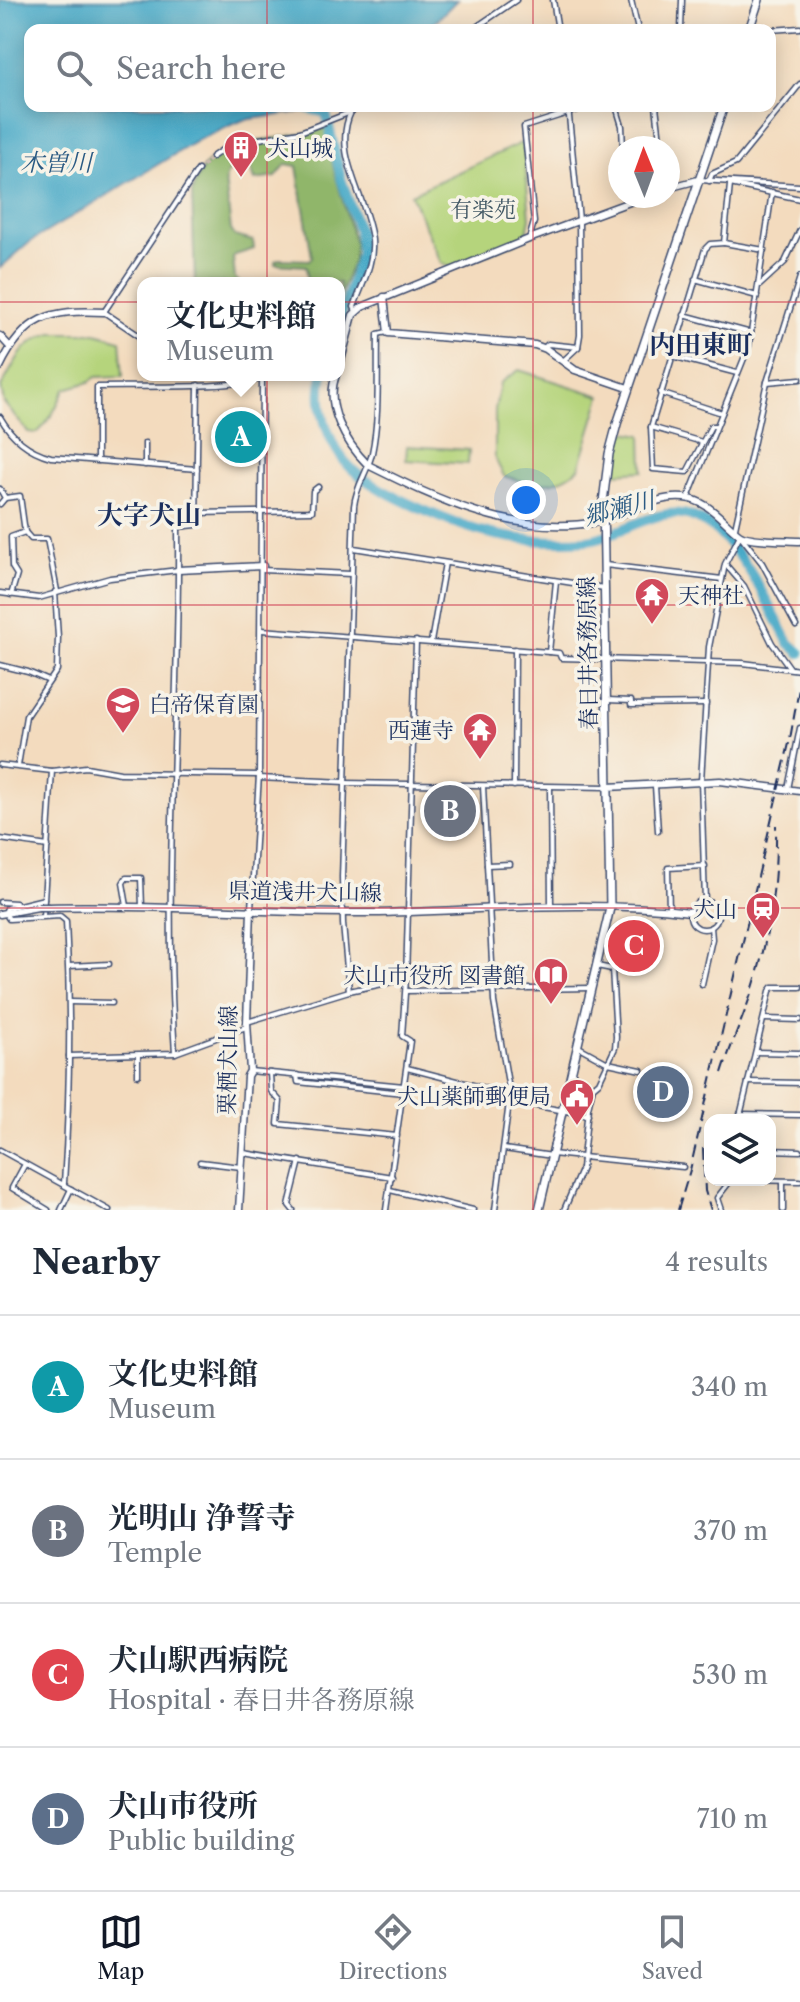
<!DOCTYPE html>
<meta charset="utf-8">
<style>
:root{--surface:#fff;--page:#f6f6f7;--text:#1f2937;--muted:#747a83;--line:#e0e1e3;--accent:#111827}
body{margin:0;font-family:"Libre Caslon Text","Noto Serif JP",serif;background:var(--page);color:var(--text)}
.controls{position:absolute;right:24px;bottom:24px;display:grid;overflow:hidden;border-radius:16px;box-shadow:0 4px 20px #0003}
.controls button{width:72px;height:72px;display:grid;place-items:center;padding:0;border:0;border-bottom:2px solid var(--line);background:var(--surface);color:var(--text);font:40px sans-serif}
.compass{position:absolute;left:608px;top:136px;width:72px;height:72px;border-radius:50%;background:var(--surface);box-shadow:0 4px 20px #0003;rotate:359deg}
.you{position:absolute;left:526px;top:500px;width:28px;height:28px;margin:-20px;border:6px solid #fff;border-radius:50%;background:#1a73e8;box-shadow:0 0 0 12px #1a73e833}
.badge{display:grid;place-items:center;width:52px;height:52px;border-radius:50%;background:var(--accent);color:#fff;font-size:26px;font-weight:700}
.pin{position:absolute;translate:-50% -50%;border:4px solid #fff;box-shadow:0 2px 8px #0006}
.popup{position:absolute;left:137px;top:277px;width:208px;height:104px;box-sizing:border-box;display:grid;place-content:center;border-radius:16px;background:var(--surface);filter:drop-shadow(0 2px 6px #0005);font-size:26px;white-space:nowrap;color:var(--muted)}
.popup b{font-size:30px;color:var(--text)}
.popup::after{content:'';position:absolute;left:50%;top:100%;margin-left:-16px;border:16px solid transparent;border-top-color:var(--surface)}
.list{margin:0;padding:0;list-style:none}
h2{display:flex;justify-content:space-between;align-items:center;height:104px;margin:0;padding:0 32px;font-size:34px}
h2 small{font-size:26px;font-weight:400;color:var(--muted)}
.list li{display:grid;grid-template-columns:52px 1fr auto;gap:24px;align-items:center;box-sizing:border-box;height:144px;padding:0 32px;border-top:2px solid var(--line)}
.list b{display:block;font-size:30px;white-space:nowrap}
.list p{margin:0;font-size:26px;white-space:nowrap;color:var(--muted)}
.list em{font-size:26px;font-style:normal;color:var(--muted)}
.icon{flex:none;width:44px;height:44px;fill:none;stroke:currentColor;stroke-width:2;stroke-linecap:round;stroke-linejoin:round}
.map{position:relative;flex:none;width:800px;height:1210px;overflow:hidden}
.search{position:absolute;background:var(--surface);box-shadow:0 4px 20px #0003;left:24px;right:24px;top:24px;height:88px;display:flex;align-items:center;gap:20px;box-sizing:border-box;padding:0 28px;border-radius:16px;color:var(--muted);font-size:30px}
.sheet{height:680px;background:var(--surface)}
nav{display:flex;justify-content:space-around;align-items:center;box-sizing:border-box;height:112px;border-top:2px solid var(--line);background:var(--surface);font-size:22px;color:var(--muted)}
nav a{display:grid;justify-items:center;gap:4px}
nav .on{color:var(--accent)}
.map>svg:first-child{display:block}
.green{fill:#b5d47b;stroke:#68826c;stroke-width:2}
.forest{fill:#90b66b;stroke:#567264;stroke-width:2}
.water{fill:#47a9c7;stroke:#316c92;stroke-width:2}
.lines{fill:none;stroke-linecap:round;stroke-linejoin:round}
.river{stroke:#47a9c7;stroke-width:10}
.minor-tunnel{stroke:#c8b9ab;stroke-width:4;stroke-dasharray:4 2;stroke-linecap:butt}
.minor-casing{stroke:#3b496c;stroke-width:7}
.tertiary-casing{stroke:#3b496c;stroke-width:9}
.secondary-casing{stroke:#3b496c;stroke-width:9}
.primary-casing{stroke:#3b496c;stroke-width:10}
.minor{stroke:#fff;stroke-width:4}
.tertiary{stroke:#fff;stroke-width:6}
.secondary{stroke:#fff;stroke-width:6}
.primary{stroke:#fff;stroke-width:7}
.rail{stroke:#1b2f5e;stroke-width:2;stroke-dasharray:12 6;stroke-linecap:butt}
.secondary-bridge-casing{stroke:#3b496c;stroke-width:9;stroke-linecap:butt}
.secondary-bridge{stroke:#fff;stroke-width:6}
.grid{fill:none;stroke:#d1495b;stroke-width:2;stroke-opacity:0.55}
.labels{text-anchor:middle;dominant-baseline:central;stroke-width:7;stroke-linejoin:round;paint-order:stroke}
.poi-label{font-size:22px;fill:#1b2f5e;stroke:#f7f3e8;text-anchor:end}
.park-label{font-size:22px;fill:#425865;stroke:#f7f3e8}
.street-label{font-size:22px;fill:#1b2f5e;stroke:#f7f3e8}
.water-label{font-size:24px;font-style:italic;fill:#2a5a83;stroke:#f7f3e8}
.quarter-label{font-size:26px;font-weight:bold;fill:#1b2f5e;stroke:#f7f3e8}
</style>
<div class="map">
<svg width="800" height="1210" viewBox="0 0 800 1210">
<rect width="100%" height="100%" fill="#f7f3e8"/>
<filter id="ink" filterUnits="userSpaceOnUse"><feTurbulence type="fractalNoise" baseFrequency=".0125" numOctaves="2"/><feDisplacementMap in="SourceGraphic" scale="16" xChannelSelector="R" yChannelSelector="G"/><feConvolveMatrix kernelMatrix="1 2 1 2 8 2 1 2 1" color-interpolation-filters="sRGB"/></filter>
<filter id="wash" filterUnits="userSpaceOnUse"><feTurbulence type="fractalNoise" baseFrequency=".006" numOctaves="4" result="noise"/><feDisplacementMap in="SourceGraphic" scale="32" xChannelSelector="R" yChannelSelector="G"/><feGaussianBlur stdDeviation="1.8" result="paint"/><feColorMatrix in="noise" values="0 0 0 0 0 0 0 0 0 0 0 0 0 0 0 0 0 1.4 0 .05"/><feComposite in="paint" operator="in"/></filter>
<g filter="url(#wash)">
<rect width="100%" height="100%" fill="#f3dbbe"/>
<!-- green -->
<g class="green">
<path d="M523,142l7,76 -4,20 -74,30 -11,-5 -30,-69z"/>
<path d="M52,333h44l24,7 3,36 -27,1 -7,5 -24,7c-8,15 -14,32 -28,44l-9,-1 -24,-29 -3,-16c16,-27 20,-45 51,-54z"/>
<path d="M519,370l82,26 -22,72c-23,21 -48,17 -75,8l-9,-17v-49l5,-27z"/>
<path d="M621,431l21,4 1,36 -28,2z"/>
<path d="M407,446l62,4 -1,14 -62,-4z"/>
</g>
<!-- forest -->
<path class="forest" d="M323,128h3l8,41 21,75 -2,17 -14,37v-15h-31l-2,-17 -31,-2v-3l4,-2 30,1 3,-3 -15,-91 -11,-2 -10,13 -21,3 -4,-12 -4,-3 -19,7 -3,8 6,50 4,6 18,5 1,8 -19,6 -2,3 2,20 5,5h-45l-3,-89c13,-64 84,-48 131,-66z"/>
<!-- water -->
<path class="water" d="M0,0h457l-30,30h-397v76h314l-101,14 -43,19 -170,103 -30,26z"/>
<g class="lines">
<!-- river -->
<g class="river">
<path d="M296,106l30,7 15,65 18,54 2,21 -22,71"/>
<path d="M323,375c-8,31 6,73 30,95 28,25 105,57 143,65 29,6 61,7 91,5 32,-3 73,-36 104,-24 48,18 75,85 98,127l11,10"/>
</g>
</g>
</g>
<g filter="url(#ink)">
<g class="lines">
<!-- minor-tunnel -->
<path class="minor-tunnel" d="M198,170l14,-13"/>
<defs>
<g id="minor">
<path d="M553,0l5,30"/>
<path d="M631,0l7,30"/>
<path d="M472,30l44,-30"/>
<path d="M681,30l1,-30"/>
<path d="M770,30l30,-2"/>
<path d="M616,106l6,20 1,22"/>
<path d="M656,106l5,42"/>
<path d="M351,112c-20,41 17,87 21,128 2,24 -10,44 -18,67l2,4"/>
<path d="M212,157l19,-13 69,-12 51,-20 6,-6"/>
<path d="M700,180l100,6"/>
<path d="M709,181l3,-7 24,-11 64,-79"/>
<path d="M730,184l70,15"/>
<path d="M529,239l5,-17 -10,-95 66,-21"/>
<path d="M724,243l40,7"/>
<path d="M695,279l62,17"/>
<path d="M760,285l25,-23 15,-32"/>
<path d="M684,315l67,18"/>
<path d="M143,343l-5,-8 -34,-23 94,-142"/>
<path d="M544,348l4,-4 30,3"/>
<path d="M672,356l65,17"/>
<path d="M564,360l14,-13 2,-12 -1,-115 -11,-114"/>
<path d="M767,382l33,-3"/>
<path d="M660,393l62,20"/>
<path d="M0,417c12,21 28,34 51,40l146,12"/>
<path d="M716,426h-5l-24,46 -34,-3 -2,-42 54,-178 5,-5 14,-1 6,-58"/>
<path d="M651,427l51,15"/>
<path d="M145,443v22"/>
<path d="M97,461v-74c38,-1 146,3 174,-12"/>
<path d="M0,489l5,9 -5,6"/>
<path d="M5,498l15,-2 5,36 6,7h16l10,52"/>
<path d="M688,498l61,-152 23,-154"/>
<path d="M197,513l115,-2 1,-20 5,-4"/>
<path d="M735,528l32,-146 33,-105"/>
<path d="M354,548l250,40"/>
<path d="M605,565l117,14"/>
<path d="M726,565l18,21 28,57 18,25"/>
<path d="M262,570l89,4"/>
<path d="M0,593l39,5 71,-20 68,-8"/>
<path d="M11,595l6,-20 -5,-8 -1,-30 14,-5"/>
<path d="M262,630l287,22 10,1 2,5 182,5 57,7"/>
<path d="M431,642l14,-79"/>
<path d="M549,652l7,-71"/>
<path d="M0,665l28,7 21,9"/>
<path d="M608,700l23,1v4l75,-1"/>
<path d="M0,765l52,6 34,-4 34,6 139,2"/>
<path d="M18,766l8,-50 31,-46 1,-33 -3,-45"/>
<path d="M259,778l86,4"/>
<path d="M345,783l263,4"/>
<path d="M483,786l11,216 16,93 -15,115"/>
<path d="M514,786l1,-137"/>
<path d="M655,786l3,45"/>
<path d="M550,787l1,119"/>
<path d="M788,789l12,-61"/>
<path d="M0,839l48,7"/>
<path d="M487,865l23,-1"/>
<path d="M44,899l-37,9 -2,5 4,6 51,-3 6,5c5,87 4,174 -2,262"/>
<path d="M705,901l-4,-120 8,-134 16,-83 15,-29 22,28 34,63"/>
<circle cx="704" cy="915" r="14"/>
<path d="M0,902l16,1"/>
<path d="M127,906l-4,-23 3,-5h15l1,29"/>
<path d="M251,909l8,-134 3,-395"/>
<path d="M669,910l-1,-42 37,-2"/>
<path d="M43,916l9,-145"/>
<path d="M69,966l40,-2"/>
<path d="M702,984l10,-45 -1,-12"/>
<path d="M349,991l-6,-67 -1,-47 12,-371c2,-21 14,-34 18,-53 8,-38 5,-80 6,-119l9,-2"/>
<path d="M406,991l185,-3"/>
<path d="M70,1002l42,1"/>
<path d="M764,1019l36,1"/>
<path d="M247,1022l102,-31 57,-12"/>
<path d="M577,1046l31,17 7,-15 1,-11 -4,-68 -15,-3"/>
<path d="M756,1052l44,1"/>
<path d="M175,1053c-12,-175 5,-351 3,-526l18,-2 2,-140"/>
<path d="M138,1055v20"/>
<path d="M69,1056l106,-3 71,-26"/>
<path d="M407,1068l81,21 21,12 79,14"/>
<path d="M250,1071l154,15"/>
<path d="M270,1073l1,18 9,10 -2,23 119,12"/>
<path d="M297,1075l1,7 105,11"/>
<path d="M748,1082l52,1"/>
<path d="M740,1114l60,1"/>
<path d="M739,1120l31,-129 3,-4h27"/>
<path d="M504,1149l48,7"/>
<path d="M0,1150l109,60"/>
<path d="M770,1150l30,1"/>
<path d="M244,1153l148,24"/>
<path d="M552,1154l131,13"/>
<path d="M200,1162l41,5"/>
<path d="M25,1164l-13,24 36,22"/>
<path d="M783,1182v28"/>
<path d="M390,1190l83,20"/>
<path d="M61,1210l10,-21"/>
<path d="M293,1210l-4,-5 11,-44"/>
<path d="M386,1210l24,-169 -8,-5 4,-57 10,-338"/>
<path d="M564,1210l18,-42 6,-60 5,-21 6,-5 9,-19 33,7"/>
<path d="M721,1210l-4,-12 14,-18 69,1"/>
</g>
<g id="tertiary">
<path d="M668,188l30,-8"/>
<path d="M384,297l4,36 147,12 11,4 29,21 53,18"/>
<path d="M0,336l10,11"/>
<path d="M0,367c24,-50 50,-58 104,-55"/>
<path d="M339,368l14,-53 9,-8 167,-68 117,-43"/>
<path d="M336,375c-12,31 10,68 32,90 70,35 148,72 228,57 30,-6 58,-27 88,-24 24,2 38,23 55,36 9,7 48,6 61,7"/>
<path d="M178,570l85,-4"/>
</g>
<g id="secondary">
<path d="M608,787l112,-6 80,10"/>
<path d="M49,907c108,-3 215,7 323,6 105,-2 213,-14 318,-1"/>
<path d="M0,914l38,-7"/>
<path d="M239,1210l8,-134 3,-5 -3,-49 4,-112"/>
</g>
<g id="primary">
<path d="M749,30l10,-30"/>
<path d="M539,1210l71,-302 -7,-406 6,-48 8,-30 107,-318"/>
</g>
</defs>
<!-- minor casing -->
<use href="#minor" class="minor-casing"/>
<!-- tertiary casing -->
<use href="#tertiary" class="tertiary-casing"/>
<!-- secondary casing -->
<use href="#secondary" class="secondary-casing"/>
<!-- primary casing -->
<use href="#primary" class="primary-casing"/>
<!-- minor -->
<use href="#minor" class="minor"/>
<!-- tertiary -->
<use href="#tertiary" class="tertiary"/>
<!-- secondary -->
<use href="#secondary" class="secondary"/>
<!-- primary -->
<use href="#primary" class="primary"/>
<!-- rail -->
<g class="rail">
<path d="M722,1073c8,-26 19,-50 28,-76 19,-56 27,-113 26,-172"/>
<path d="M703,1148l2,43 6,19"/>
<path d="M678,1210l12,-40 100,-431 10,-56"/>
</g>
<defs>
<path id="secondary-bridge" d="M38,907h11"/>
</defs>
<!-- secondary-bridge casing -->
<use href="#secondary-bridge" class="secondary-bridge-casing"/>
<!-- secondary-bridge -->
<use href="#secondary-bridge" class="secondary-bridge"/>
</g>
</g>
<!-- grid -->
<path class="grid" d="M267,0v30M533,0v30M267,106v1104M533,106v1104M0,302h800M0,605h800M0,908h800"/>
<!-- icons -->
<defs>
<symbol id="building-pin" viewBox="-11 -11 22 30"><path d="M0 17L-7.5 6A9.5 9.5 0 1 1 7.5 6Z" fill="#d1495b" stroke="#f7f3e8"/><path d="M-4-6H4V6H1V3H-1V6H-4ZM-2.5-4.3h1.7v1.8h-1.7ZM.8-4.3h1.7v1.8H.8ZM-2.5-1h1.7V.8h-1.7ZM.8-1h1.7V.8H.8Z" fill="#fff"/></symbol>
<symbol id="temple-pin" viewBox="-11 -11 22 30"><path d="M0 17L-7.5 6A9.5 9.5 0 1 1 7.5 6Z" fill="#d1495b" stroke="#f7f3e8"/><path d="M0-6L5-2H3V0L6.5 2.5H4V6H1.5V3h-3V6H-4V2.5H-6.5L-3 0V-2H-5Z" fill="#fff"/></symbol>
<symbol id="school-pin" viewBox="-11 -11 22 30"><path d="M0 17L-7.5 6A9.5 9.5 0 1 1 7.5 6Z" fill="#d1495b" stroke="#f7f3e8"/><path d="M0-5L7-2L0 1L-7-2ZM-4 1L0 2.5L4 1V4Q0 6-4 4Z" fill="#fff"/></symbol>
<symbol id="station-pin" viewBox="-11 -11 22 30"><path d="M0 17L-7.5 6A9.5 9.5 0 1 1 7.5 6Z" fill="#d1495b" stroke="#f7f3e8"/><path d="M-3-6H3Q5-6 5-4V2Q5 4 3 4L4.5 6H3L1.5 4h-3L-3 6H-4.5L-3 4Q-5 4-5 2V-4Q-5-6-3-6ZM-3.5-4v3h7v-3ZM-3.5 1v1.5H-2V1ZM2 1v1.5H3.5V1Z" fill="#fff"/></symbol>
<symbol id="library-pin" viewBox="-11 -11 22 30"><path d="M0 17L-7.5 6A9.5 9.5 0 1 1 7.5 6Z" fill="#d1495b" stroke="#f7f3e8"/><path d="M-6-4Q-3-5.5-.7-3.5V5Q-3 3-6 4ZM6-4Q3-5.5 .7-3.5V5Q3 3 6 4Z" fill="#fff"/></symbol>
<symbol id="civic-pin" viewBox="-11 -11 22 30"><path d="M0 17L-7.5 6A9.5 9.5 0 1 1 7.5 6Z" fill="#d1495b" stroke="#f7f3e8"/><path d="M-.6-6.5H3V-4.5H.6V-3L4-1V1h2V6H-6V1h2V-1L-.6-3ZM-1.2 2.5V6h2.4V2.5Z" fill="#fff"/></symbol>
</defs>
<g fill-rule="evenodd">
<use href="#building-pin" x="221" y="128" width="40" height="54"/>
<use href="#temple-pin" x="632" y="575" width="40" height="54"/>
<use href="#school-pin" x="103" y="684" width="40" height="54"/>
<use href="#temple-pin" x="460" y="710" width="40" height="54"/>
<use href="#station-pin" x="743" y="889" width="40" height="54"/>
<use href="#library-pin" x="531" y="955" width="40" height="54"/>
<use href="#civic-pin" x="557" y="1076" width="40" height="54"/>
</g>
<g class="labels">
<!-- poi labels -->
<g class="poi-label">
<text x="267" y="148" text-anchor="start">犬山城</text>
<text x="678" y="595" text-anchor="start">天神社</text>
<text x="149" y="704" text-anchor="start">白帝保育園</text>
<text x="454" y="730">西蓮寺</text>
<text x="737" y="909">犬山</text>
<text x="525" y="975">犬山市役所 図書館</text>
<text x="551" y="1096">犬山薬師郵便局</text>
</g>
<!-- park labels -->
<g class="park-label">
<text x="483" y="209">有楽苑</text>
</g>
<!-- street labels -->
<g class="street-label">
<text transform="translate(588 653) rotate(-91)">春日井各務原線</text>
<text transform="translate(305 892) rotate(1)">県道浅井犬山線</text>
<text transform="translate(228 1060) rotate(-89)">栗栖犬山線</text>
</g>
<!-- water labels -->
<g class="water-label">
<text x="56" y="162">木曽川</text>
<text transform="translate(619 508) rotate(-14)">郷瀬川</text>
</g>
<!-- quarter labels -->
<g class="quarter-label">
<text x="701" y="345">内田東町</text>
<text x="149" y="515">大字犬山</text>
</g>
</g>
</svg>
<div class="controls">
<button><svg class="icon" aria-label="layers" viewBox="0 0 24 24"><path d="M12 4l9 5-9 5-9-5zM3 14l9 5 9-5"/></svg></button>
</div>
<svg class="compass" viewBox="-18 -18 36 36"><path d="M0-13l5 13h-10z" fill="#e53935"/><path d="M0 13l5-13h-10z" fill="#747a83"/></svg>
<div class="you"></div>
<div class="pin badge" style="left:241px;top:437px;background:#0f9aa8">A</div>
<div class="popup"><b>文化史料館</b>Museum</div>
<div class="pin badge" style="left:450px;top:811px;background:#6b7280">B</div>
<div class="pin badge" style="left:634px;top:946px;background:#e0444e">C</div>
<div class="pin badge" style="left:663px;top:1092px;background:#5c6f8a">D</div>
<div class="search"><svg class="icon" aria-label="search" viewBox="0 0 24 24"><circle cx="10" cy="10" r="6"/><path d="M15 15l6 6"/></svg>Search here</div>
</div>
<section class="sheet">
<h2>Nearby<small>4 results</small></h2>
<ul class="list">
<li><span class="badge" style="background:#0f9aa8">A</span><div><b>文化史料館</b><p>Museum</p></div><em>340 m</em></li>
<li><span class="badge" style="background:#6b7280">B</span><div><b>光明山 浄誓寺</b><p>Temple</p></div><em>370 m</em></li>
<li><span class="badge" style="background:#e0444e">C</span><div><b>犬山駅西病院</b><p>Hospital · 春日井各務原線</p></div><em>530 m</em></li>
<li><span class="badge" style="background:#5c6f8a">D</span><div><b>犬山市役所</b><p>Public building</p></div><em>710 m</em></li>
</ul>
</section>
<nav>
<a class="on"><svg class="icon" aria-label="map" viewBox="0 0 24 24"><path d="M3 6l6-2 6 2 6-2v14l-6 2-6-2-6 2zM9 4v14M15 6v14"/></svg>Map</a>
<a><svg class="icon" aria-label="directions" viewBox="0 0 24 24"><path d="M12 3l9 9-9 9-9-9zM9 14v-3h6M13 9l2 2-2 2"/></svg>Directions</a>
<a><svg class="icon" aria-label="saved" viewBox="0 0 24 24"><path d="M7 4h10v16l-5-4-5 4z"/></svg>Saved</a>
</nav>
